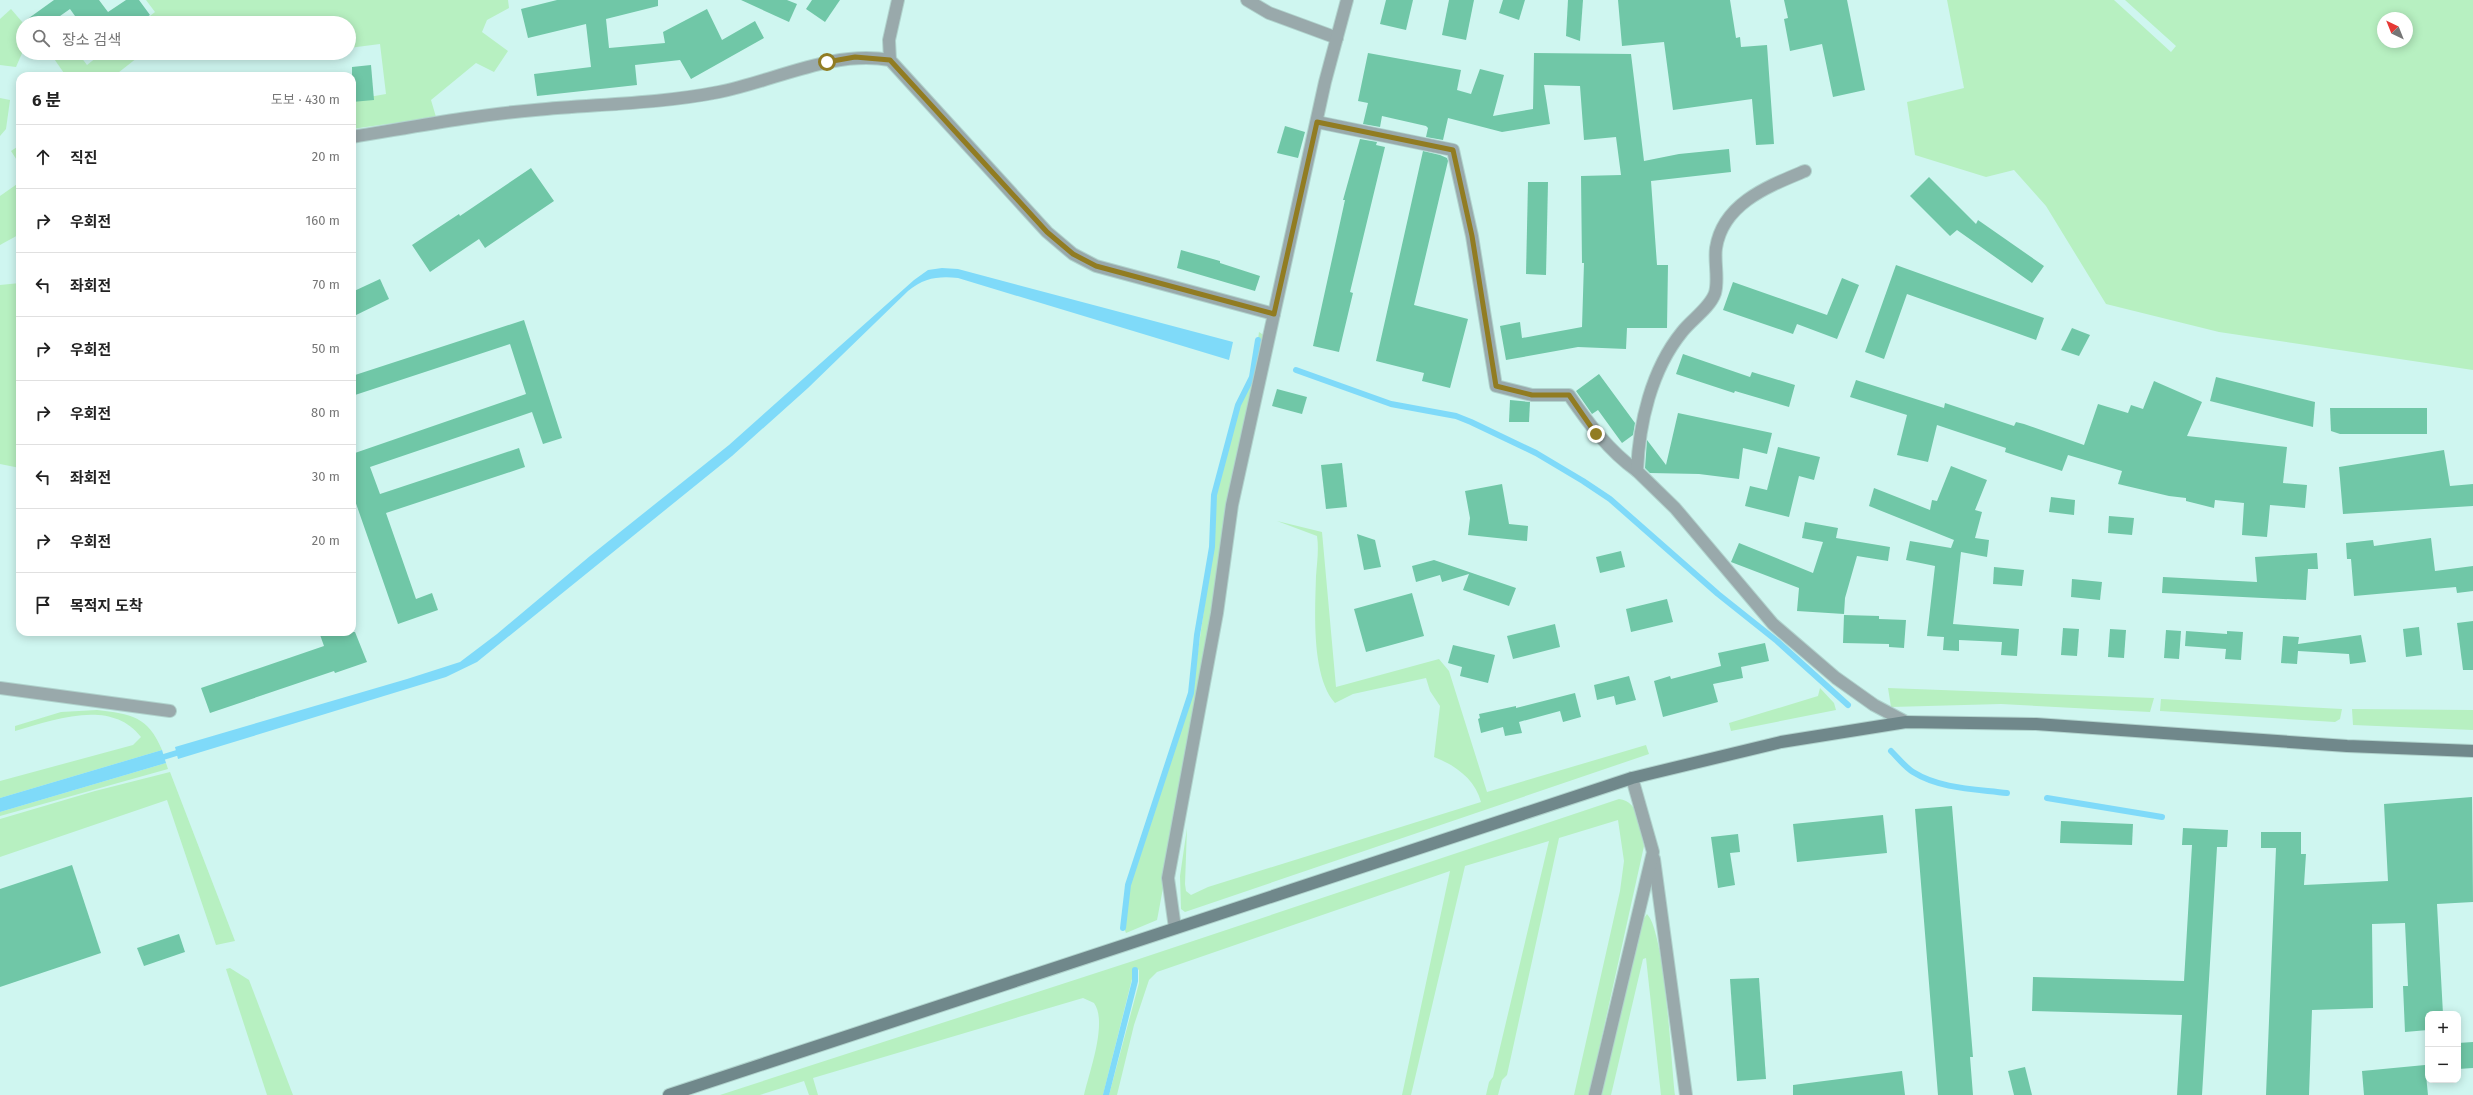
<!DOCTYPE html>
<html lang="ko">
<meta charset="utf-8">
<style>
:root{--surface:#fff;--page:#f2f2f2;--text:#222;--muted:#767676;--line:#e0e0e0}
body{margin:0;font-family:"Fira Sans","Noto Sans KR",sans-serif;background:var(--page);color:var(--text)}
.controls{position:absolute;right:12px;bottom:12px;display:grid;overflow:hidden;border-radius:8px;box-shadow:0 2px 10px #0003}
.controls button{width:36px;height:36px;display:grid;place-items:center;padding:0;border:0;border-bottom:1px solid var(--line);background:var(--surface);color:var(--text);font:20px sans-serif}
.compass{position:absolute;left:2377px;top:12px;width:36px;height:36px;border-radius:50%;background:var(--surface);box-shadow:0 2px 10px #0003;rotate:317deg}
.stop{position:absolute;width:12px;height:12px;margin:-9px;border:3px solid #917c22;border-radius:50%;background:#fff}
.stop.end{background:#917c22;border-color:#fff;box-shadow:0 1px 4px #0008}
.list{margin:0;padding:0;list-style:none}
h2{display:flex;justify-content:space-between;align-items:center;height:52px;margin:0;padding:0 16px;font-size:17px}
h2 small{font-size:13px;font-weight:400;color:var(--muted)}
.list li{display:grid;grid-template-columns:26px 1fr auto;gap:12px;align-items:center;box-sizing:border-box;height:64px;padding:0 16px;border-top:1px solid var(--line)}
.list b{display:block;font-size:15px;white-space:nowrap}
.list em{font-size:13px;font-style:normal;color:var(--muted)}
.icon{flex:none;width:22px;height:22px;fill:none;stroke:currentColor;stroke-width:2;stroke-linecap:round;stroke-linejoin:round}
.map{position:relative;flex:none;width:2473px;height:1095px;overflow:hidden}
.search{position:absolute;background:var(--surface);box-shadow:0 2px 10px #0003;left:16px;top:16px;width:340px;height:44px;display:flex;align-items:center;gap:10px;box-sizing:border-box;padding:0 14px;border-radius:22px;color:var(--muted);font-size:15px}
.panel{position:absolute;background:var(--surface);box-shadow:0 2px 10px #0003;left:16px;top:72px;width:340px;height:564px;border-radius:12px}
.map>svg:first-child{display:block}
.green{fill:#b7f0c1;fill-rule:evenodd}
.water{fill:#7fdaf9}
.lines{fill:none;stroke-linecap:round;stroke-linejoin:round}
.stream{stroke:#7fdaf9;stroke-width:6}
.building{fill:#70c7a7}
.street-casing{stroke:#b0d3cd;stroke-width:14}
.secondary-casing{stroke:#b0d3cd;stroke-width:14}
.street{stroke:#99a9ab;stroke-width:12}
.secondary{stroke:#70888b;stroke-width:12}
.route{stroke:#917c22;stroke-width:5}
</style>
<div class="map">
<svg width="2473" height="1095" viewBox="0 0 2473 1095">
<rect width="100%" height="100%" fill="#cff6f0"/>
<!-- green -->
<g class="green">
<path d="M146,0h362l1,8 -22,12 -5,12 26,19 -14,21 -18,-9 -45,37 5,17 -84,12v-29l34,-6 -6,-50 -31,4v-25h-208l14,-11z"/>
<path d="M1947,0h167l57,52 5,-6 -51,-46h348v370l-254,-38 -113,-28 -60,-98 -32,-36 -28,7 -71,-22 -8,-53 57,-14zM2383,18h24v24h-24z"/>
<path d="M11,9l12,14v28l-7,16 -16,-2v-46z"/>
<path d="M50,53h28l9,12 15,-12h93l-20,7 -38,-2 -23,18h-48z"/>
<path d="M271,53h33l-32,4z"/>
<path d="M0,98l10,2 -4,29 -6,7z"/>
<path d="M20,145v20l-9,-14z"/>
<path d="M20,182v52l-20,11v-49z"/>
<path d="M20,283v185l-20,-4v-179z"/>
<path d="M1259,332l6,4 -107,579 -1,5 -31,13 -2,-5 4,-33 5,-22 59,-180 21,-146 2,-52 25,-89 13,-29z"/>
<path d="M1277,521l45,11 14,155 103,-28 10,12 38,121 159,-47 3,9 -464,158 -4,-3 -1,-33 7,-48 -2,56 1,7 5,4 17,-8 273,-85c-6,-23 -26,-37 -47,-45l6,-51 -10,-15 -4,-13 -73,16 -18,9c-24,-27 -20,-92 -19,-127 1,-13 3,-27 1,-40z"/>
<path d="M1820,688l14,15 2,7 -105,21 -2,-8 89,-27z"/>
<path d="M1888,688l266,10 -4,14 -149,-8 -110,3z"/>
<path d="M2161,699l181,10 -2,10 -5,3 -175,-11z"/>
<path d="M2352,709l121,1v20l-120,-5z"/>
<path d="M97,710c34,4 51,6 65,40l-162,48v-17l133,-36 8,-8c-30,-39 -87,-17 -126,-6v-5l46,-14z"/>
<path d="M166,763l2,6 -168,47v-4z"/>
<path d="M170,772l65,169 -19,4 -49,-145 -167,57v-38l95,-28z"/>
<path d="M1619,799c21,2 22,31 25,47l-55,249h-15l46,-204 4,-30 -6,-41 -59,18 -52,237 -5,5 -4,15h-12l3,-13 4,-5 56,-236 -84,25 -54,229h-9l48,-224 -293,101 -8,8 -15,45 -17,70h-8l30,-112v-13l-4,-3 -32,128h-19c5,-22 24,-73 10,-92l-11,-5 -270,80 5,17h-9l-5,-14 -44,14h-40l413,-134z"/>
<path d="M1647,914c18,18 24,149 28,181h-14l-15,-137 -3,1 -32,136h-10l41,-174z"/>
<path d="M230,968l19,12 44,115h-26l-41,-126z"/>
</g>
<!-- water -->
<g class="water">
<path d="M942,268l16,1 275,73 -4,18 -271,-82c-20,-2 -34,0 -50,13l-100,97 -76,68 -255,206 -31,15 -268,82 -3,-12 232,-68 53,-17 37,-28 93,-78 139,-111 185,-165 14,-10z"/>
<path d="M162,750l4,13 -166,49v-14z"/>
</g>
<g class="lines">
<!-- stream -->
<g class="stream">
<path d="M1296,370l95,34 65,12 15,6 65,31 47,28 27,18 108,95 59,47 71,64"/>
<path d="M1891,751c7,7 14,16 22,21 27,17 63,17 94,21"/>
<path d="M157,759l26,-8"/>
<path d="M2047,798l115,19"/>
<path d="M1123,928l5,-43 63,-192 6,-58 15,-88 2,-52 24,-90 14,-28 6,-37"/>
<path d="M1106,1095l29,-114v-11"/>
</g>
</g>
<!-- building -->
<g class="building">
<path d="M54,0h45l9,12 18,-12h13l11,15 -12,8h-58l-10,-14 -20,14h-28z"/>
<path d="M557,0h101v6l-52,13 3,29 56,-5 -2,-11 44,-23 15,31 33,-19 9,17 -73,41 -11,-19 -45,5 2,20 -100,11 -3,-22 57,-7 -5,-43 -58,14 -7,-29z"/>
<path d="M741,0h46l10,4 -8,18z"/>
<path d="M812,0h28l-15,22 -19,-13z"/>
<path d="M1386,0h27l-7,30 -26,-6z"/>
<path d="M1449,0h25l-8,40 -24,-5z"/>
<path d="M1503,0h22l-6,20 -20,-7z"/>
<path d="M1568,0h15l-3,41 -14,-5z"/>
<path d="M1618,0h112l6,38 4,-1 1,10 26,-2 7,99 -18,1 -4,-46 -79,11 -9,-68 -42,4z"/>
<path d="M1784,0h63l18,90 -32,7 -11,-53 -32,7 -6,-32 4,-1z"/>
<path d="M1368,53l93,17 -4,20 14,4 9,-25 24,6 -11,41 40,-7 1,-56 97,1 13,107 35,-7 50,-5 2,23 -80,9 6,84h11l-1,63h-40l-1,21 -48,-2 -72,13 -6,-34 20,-4 2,16 60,-11 2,-64h-2l-1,-87 40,-1 -5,-38 -32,3 -4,-54 -36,-1 6,39 -48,8 -54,-14 -5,22 -17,-3 2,-9 -2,-2 -44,-10 -2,11 -17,-3 5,-21 -10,-2z"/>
<path d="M371,65l3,35 -22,2v-35z"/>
<path d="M1285,126l20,6 -7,26 -21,-5z"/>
<path d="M1360,139l17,3 -1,3 9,2 -35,145 3,1 -14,59 -26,-6 32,-146h-2z"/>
<path d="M1423,151l17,4 7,3 1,3 -34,144 54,14 -18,69 -28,-7 2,-8 -48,-12z"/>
<path d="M531,168l23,33 -69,47 -6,-9 -49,33 -18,-27 47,-31 1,2z"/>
<path d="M1929,177l47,47 2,-4 66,46 -12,17 -75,-53 -7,6 -40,-40z"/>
<path d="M1528,182h20l-2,93 -20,-1z"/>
<path d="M1181,250l39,11v2l40,13 -5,15 -78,-23z"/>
<path d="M1896,265l148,53 -8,22 -129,-46 -23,65 -19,-7z"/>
<path d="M1842,278l17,7 -22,54 -40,-15 -4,10 -70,-24 10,-28 94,33z"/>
<path d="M380,279l9,20 -37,18v-25z"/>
<path d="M524,320l38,118 -19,6 -11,-32 -162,55 10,27 139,-46 6,19 -139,46 30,86 16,-6 6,17 -40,14 -46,-132v-38l174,-60 -16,-50 -158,52v-20z"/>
<path d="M2072,328l18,7 -11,21 -18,-6z"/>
<path d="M1683,354l67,23 2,-5 43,13 -6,22 -54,-16 -1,2 -58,-19z"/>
<path d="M1599,374l36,49 -2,12 -11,8 -24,-33 -6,4 -16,-23z"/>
<path d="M2216,377l99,25 -2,25 -103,-26z"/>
<path d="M1856,380l88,28 1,-5 69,23 2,-4 8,2 60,21 14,-41 30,9 3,-8 12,4 11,-28 48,21 -15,34 100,11 -4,36 24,2 -2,23 -35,-3 -3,32 -25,-2 2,-32 -29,-3 -1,8 -28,-7v-3l-17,-2 -51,-12 4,-13 -54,-16 -6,16 -57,-19 1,-4 -69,-23 -9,37 -31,-7 10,-40 -57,-18z"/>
<path d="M1277,389l30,8 -5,17 -30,-8z"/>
<path d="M1510,400l20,2 -1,20h-20z"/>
<path d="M2330,408h97v26h-87l-9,-3z"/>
<path d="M1678,413l94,20 -5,21 -24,-6 -4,31 -40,-5 -49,-1 -5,-5 2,-28 19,25z"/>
<path d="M1778,447l42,10 -6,23 -15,-4 -10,41 -44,-11 5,-20 17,4z"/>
<path d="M2444,450l6,36 23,-2v22l-130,8 -4,-47z"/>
<path d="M1342,463l5,44 -21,2 -5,-44z"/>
<path d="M1951,466l36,14 -12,30 7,2 -7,26 14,2 -2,17 -26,-5 -8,72 66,5 -2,27 -16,-1 1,-13 -43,-2v11l-16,-1 1,-13 -17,-1 8,-70 -29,-6 4,-19 41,7 3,-8 -85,-34 5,-18 56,22 2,-10 5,1z"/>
<path d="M1502,484l7,40 19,2 -1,15 -59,-6 2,-17 -5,-27z"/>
<path d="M2051,497l24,3 -1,15 -25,-3z"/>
<path d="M2109,516l25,2 -2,17 -24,-2z"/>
<path d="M1805,522l33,6 -2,10 54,9 -2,14 -31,-5 -12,42 -1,16 -47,-3 2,-23 -68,-26 8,-19 74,30 10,-31 -21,-4z"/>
<path d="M1357,534l18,6 6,27 -17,3z"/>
<path d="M2431,538l4,33 38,-5v25l-16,2 -1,-6 -102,9 -3,-37h-4l-1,-16 27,-3 1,6z"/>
<path d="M1621,551l4,16 -25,6 -4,-16z"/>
<path d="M2317,553l1,16h-10l-2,31 -144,-7 1,-16 94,5 -2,-25z"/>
<path d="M1434,560l82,28 -7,18 -46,-16 6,-16 -27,8 -2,-7 -24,7 -4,-16z"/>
<path d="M1994,567l30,3 -2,16 -29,-2z"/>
<path d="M2072,579l30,3 -2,18 -29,-3z"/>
<path d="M1412,593l12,43 -58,16 -12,-43z"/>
<path d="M1667,599l6,23 -42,10 -5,-23z"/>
<path d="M1844,615l35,1v3l27,1 -2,28 -15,-1v-3l-46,-1z"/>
<path d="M2473,621v49h-10l-6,-47z"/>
<path d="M1555,624l5,23 -47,12 -6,-23z"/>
<path d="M2419,627l3,28 -16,2 -3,-28z"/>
<path d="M2063,628l16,1 -2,27 -16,-1z"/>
<path d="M2110,629l16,1 -2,28 -16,-1z"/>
<path d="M2166,630l15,1 -2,28 -15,-1z"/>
<path d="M2186,631l41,3v-3l16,1 -2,28 -16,-1 1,-10 -41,-3z"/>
<path d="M319,632h36l12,30 -32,11 -1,-2 -124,42 -9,-25 123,-42z"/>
<path d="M2361,635l5,27 -16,2 -1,-10 -51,-3 -1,13 -16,-1 2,-27 16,1 -1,7z"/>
<path d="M1765,643l4,18 -28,6 2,11 -30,6 5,18 -55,15 -9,-36 16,-5 1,3 50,-13 -3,-13z"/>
<path d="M1453,645l42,10 -7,28 -28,-7 2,-9 -14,-4z"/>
<path d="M1629,676l7,24 -20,5 -2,-9 -17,4 -3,-15z"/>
<path d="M1575,693l6,24 -18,5 -3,-11 -41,11 3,11 -17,3 -2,-9 -22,6 -3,-14 2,-1 -1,-4 37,-8v2z"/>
<path d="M2472,797l1,105 -36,2 6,110h-15v16l-23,2 -2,-46h5l-3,-63 -33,1 1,84 -61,2 -3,85h-43l10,-247h-15v-16h40v22h5l-2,31 84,-4 -4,-77z"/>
<path d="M1952,806l21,251h-3l3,38h-35l-23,-286z"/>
<path d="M1883,815l4,38 -90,9 -4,-38z"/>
<path d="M2061,821l72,3 -1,21 -72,-2z"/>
<path d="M2183,828l45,2 -1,17h-10l-15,248h-25l5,-80 -150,-4 1,-34 151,4 8,-136h-10z"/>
<path d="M1738,834l2,18 -10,1 5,32 -17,3 -7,-51z"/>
<path d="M72,865l29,88 -101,34v-98z"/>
<path d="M179,934l6,18 -41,14 -7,-18z"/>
<path d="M1759,978l7,101 -29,2 -7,-102z"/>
<path d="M2473,1042v26l-15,1v-26z"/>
<path d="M2425,1065l3,30h-64l-2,-24z"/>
<path d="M2025,1067l7,28h-18l-6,-24z"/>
<path d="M1902,1071l3,24h-112v-10z"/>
</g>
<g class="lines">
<defs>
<g id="street">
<path d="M1247,0l22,13 68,25"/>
<path d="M890,60l-1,-20 9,-40"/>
<path d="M1317,122l136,28 19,86 24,150 36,9h37c20,29 39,55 68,76"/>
<path d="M352,137c61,-10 122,-22 183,-27 61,-6 123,-6 184,-18 56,-11 112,-42 171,-32l157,172 26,22 23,12 178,48"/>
<path d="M1805,171c-36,15 -82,32 -89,77 -2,14 3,31 -1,45 -5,15 -24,27 -33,39 -31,38 -43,92 -45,139l38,37 98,116 63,54 38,27 32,17"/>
<path d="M0,688l170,23"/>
<path d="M1654,859l32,236"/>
<path d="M1175,928l-7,-50 49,-265 15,-108 93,-423 22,-82"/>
<path d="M1595,1095l58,-243 -21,-74"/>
</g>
<path id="secondary" d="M669,1095l963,-317 149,-36 125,-20 130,2 311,22 126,5"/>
</defs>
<!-- street casing -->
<use href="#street" class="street-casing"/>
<!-- secondary casing -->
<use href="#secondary" class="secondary-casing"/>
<!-- street -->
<use href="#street" class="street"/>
<!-- secondary -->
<use href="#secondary" class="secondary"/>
</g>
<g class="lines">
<!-- route -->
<path class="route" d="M827,62l28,-5 35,3 157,172 26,22 23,12 178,48 43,-192 136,28 19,86 24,150 36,9h37l27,39"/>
</g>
</svg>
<div class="controls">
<button>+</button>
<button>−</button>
</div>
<svg class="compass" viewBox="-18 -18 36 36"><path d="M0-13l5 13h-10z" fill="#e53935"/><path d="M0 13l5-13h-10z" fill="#767676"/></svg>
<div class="stop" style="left:827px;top:62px"></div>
<div class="stop end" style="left:1596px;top:434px"></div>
<div class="search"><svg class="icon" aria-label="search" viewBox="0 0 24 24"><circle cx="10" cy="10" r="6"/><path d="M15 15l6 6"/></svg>장소 검색</div>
<section class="panel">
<h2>6 분<small>도보 · 430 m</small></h2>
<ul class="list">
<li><svg class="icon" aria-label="ahead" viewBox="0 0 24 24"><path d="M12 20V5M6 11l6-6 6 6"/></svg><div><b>직진</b></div><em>20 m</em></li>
<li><svg class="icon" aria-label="right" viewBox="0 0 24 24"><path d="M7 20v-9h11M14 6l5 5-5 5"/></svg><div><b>우회전</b></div><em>160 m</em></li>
<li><svg class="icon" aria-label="left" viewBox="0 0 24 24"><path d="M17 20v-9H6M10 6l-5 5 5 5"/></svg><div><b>좌회전</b></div><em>70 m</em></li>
<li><svg class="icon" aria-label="right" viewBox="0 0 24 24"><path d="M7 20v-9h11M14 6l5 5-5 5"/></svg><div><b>우회전</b></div><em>50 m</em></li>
<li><svg class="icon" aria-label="right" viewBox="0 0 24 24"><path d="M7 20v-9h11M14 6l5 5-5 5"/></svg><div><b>우회전</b></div><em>80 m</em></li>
<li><svg class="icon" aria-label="left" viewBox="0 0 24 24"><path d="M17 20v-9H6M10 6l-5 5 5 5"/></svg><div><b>좌회전</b></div><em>30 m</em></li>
<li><svg class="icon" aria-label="right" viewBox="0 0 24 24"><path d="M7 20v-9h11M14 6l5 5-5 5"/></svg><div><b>우회전</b></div><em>20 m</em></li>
<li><svg class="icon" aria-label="arrive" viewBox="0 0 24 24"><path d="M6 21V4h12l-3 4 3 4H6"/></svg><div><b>목적지 도착</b></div></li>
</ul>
</section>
</div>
